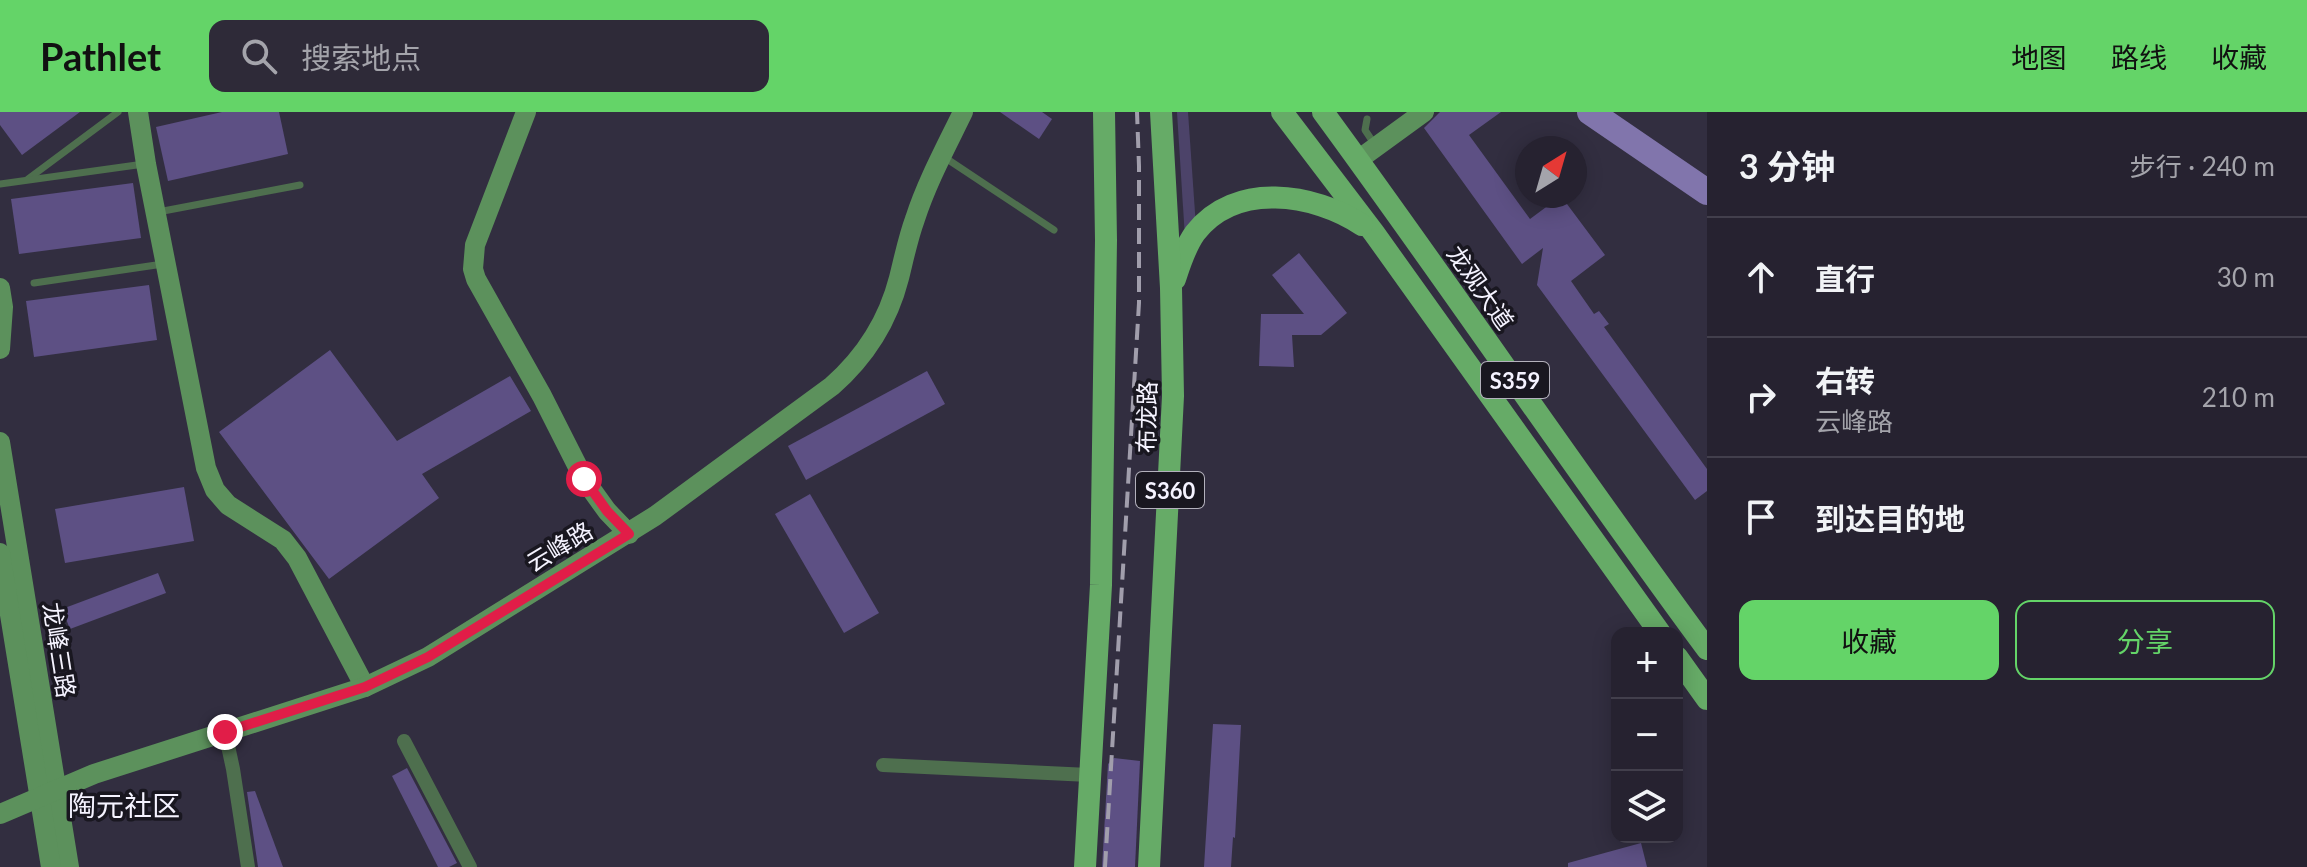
<!DOCTYPE html>
<html lang="zh">
<meta charset="utf-8">
<style>
:root{--surface:#262230;--page:#2e2a38;--text:#f1f3f6;--muted:#a4a4ab;--line:#423f4c;--accent:#64d468}
body{margin:0;font-family:Lato,"Noto Sans SC",sans-serif;background:var(--page);color:var(--text)}
.controls{position:absolute;right:24px;bottom:24px;display:grid;overflow:hidden;border-radius:16px;box-shadow:0 4px 20px #0003}
.controls button{width:72px;height:72px;display:grid;place-items:center;padding:0;border:0;border-bottom:2px solid var(--line);background:var(--surface);color:var(--text);font:40px sans-serif}
.compass{position:absolute;left:1515px;top:24px;width:72px;height:72px;border-radius:50%;background:var(--surface);box-shadow:0 4px 20px #0003;rotate:37deg}
.stop{position:absolute;width:24px;height:24px;margin:-18px;border:6px solid #e11d48;border-radius:50%;background:#fff}
.stop.end{background:#e11d48;border-color:#fff;box-shadow:0 2px 8px #0008}
.list{margin:0;padding:0;list-style:none}
h2{display:flex;justify-content:space-between;align-items:center;height:104px;margin:0;padding:0 32px;font-size:34px}
h2 small{font-size:26px;font-weight:400;color:var(--muted)}
.list li{display:grid;grid-template-columns:52px 1fr auto;gap:24px;align-items:center;box-sizing:border-box;height:120px;padding:0 32px;border-top:2px solid var(--line)}
.list b{display:block;font-size:30px;white-space:nowrap}
.list p{margin:0;font-size:26px;white-space:nowrap;color:var(--muted)}
.list em{font-size:26px;font-style:normal;color:var(--muted)}
.actions{display:flex;gap:16px;padding:24px 32px}
.actions a{flex:1;padding:18px 0;border:2px solid var(--accent);border-radius:16px;text-align:center;font-size:28px;color:var(--accent)}
.actions .main{background:var(--accent);color:#111}
.icon{flex:none;width:44px;height:44px;fill:none;stroke:currentColor;stroke-width:2;stroke-linecap:round;stroke-linejoin:round}
.map{position:relative;flex:none;width:1707px;height:755px;overflow:hidden}
header{display:flex;align-items:center;gap:48px;box-sizing:border-box;height:112px;padding:0 40px;background:var(--accent);color:#111}
header strong{font-size:38px}
nav{display:flex;gap:44px;margin-inline-start:auto;font-size:28px}
.search{width:560px;height:72px;background:var(--page);display:flex;align-items:center;gap:20px;box-sizing:border-box;padding:0 28px;border-radius:16px;color:var(--muted);font-size:30px}
main{display:flex}
aside{flex:1;background:var(--surface)}
.map>svg:first-child{display:block}
.green{fill:#4c4369}
.lines{fill:none;stroke-linecap:round;stroke-linejoin:round}
.river{stroke:#8175ac;stroke-width:26}
.building{fill:#5d5084}
.lane{stroke:#4e6f4e;stroke-width:7}
.street{stroke:#4e6f4e;stroke-width:14}
.secondary{stroke:#5c915c;stroke-width:20}
.primary{stroke:#66ab67;stroke-width:22}
.rail{stroke:#a19eac;stroke-width:4;stroke-dasharray:16 8;stroke-linecap:butt}
.route{stroke:#e11d48;stroke-width:10}
.labels{text-anchor:middle;dominant-baseline:central;stroke-width:7;stroke-linejoin:round;paint-order:stroke}
.shield{fill:#191720;stroke:#b3b1bc;stroke-width:2}
.shield-label{font-size:22px;font-weight:bold;fill:#f5f3ff}
.street-label{font-size:24px;fill:#f5f3ff;stroke:#191720}
.quarter-label{font-size:28px;fill:#f5f3ff;stroke:#191720}
</style>
<header>
<strong>Pathlet</strong>
<div class="search"><svg class="icon" aria-label="search" viewBox="0 0 24 24"><circle cx="10" cy="10" r="6"/><path d="M15 15l6 6"/></svg>搜索地点</div>
<nav><a>地图</a><a>路线</a><a>收藏</a></nav>
</header>
<main>
<div class="map">
<svg width="1707" height="755" viewBox="0 0 1707 755">
<rect width="100%" height="100%" fill="#322e40"/>
<!-- green -->
<path class="green" d="M1177,0h11l8,115 -11,11z"/>
<g class="lines">
<!-- river -->
<path class="river" d="M1590,0l117,80"/>
</g>
<!-- building -->
<g class="building">
<path d="M0,0h80l-58,43 -22,-30z"/>
<path d="M222,0h57l9,42 -120,27 -12,-54z"/>
<path d="M1000,0h42l10,7 -13,20z"/>
<path d="M1440,0h61l-32,23 61,84 31,-23 44,59 -34,26 23,33 5,-3 10,13 -5,3 103,142v22l-12,9 -158,-215 6,-37 -21,16 -98,-136z"/>
<path d="M133,71l8,55 -122,16 -8,-55z"/>
<path d="M1299,141l48,60 -26,22h-29l2,32 -35,-1 2,-52h43l-32,-39z"/>
<path d="M149,173l8,55 -123,17 -8,-56z"/>
<path d="M330,238l67,91 113,-65 21,35 -109,63 17,24 -110,81 -110,-147z"/>
<path d="M927,259l18,33 -139,76 -18,-34z"/>
<path d="M184,375l10,54 -129,22 -10,-54z"/>
<path d="M810,382l69,119 -35,20 -69,-119z"/>
<path d="M158,461l8,20 -96,36 -8,-20z"/>
<path d="M1213,612l28,1 -6,113 -2,-1 -2,30h-27z"/>
<path d="M1114,646l26,3 -5,106h-33l6,-103z"/>
<path d="M407,656l50,95 -8,4h-11l-46,-91z"/>
<path d="M255,679l28,76h-25l-11,-75z"/>
<path d="M1641,731l6,24h-79v-4z"/>
</g>
<g class="lines">
<!-- lane -->
<g class="lane">
<path d="M1367,7l-2,11 10,15"/>
<path d="M944,45l110,73"/>
<path d="M28,67l90,-67"/>
<path d="M0,72l144,-20"/>
<path d="M158,100l142,-27"/>
<path d="M34,171l129,-19"/>
</g>
<!-- street -->
<g class="street">
<path d="M225,620l8,37 15,98"/>
<path d="M404,629l66,126"/>
<path d="M883,653l206,10"/>
</g>
<!-- secondary -->
<g class="secondary">
<path d="M138,0l8,52 60,304 9,22 13,15 55,35 14,18 68,129"/>
<path d="M526,0l-51,133 -2,24 3,10 66,117 42,83 23,32 22,23"/>
<path d="M1358,48l66,-48"/>
<path d="M0,176l3,19 -3,42"/>
<path d="M0,330l69,425"/>
<path d="M0,441l51,314"/>
<path d="M0,702l94,-40 271,-87 63,-30 227,-141 177,-130c33,-29 56,-65 67,-108 5,-20 9,-40 16,-59 12,-37 31,-72 48,-107"/>
</g>
<!-- primary -->
<g class="primary">
<path d="M1282,0l92,121 286,400"/>
<path d="M1323,0c130,177 253,360 384,537"/>
<path d="M1175,167c5,-15 10,-32 20,-46 40,-52 119,-40 167,-8"/>
<path d="M1677,545l30,42"/>
<path d="M1085,755l16,-282 5,-345 -2,-128"/>
<path d="M1149,755l24,-471 -2,-108 -10,-176"/>
</g>
<!-- rail -->
<path class="rail" d="M1105,755l34,-564v-137l-2,-54"/>
</g>
<g class="lines">
<!-- route -->
<path class="route" d="M225,620l140,-45 63,-30 201,-123 -22,-23 -23,-32"/>
</g>
<g class="labels">
<!-- shield labels -->
<g class="shield">
<rect x="1481" y="250" width="68" height="36" rx="6"/>
<rect x="1136" y="360" width="68" height="36" rx="6"/>
</g>
<g class="shield-label">
<text x="1515" y="268">S359</text>
<text x="1170" y="378">S360</text>
</g>
<!-- street labels -->
<g class="street-label">
<text transform="translate(1481 175) rotate(55)">龙观大道</text>
<text transform="translate(1146 305) rotate(-89)">布龙路</text>
<text transform="translate(559 434) rotate(-31)">云峰路</text>
<text transform="translate(60 538) rotate(81)">龙峰三路</text>
</g>
<!-- quarter labels -->
<g class="quarter-label">
<text x="124" y="693">陶元社区</text>
</g>
</g>
</svg>
<div class="controls">
<button>+</button>
<button>−</button>
<button><svg class="icon" aria-label="layers" viewBox="0 0 24 24"><path d="M12 4l9 5-9 5-9-5zM3 14l9 5 9-5"/></svg></button>
</div>
<svg class="compass" viewBox="-18 -18 36 36"><path d="M0-13l5 13h-10z" fill="#e53935"/><path d="M0 13l5-13h-10z" fill="#a4a4ab"/></svg>
<div class="stop" style="left:584px;top:367px"></div>
<div class="stop end" style="left:225px;top:620px"></div>
</div>
<aside>
<h2>3 分钟<small>步行 · 240 m</small></h2>
<ul class="list">
<li><svg class="icon" aria-label="ahead" viewBox="0 0 24 24"><path d="M12 20V5M6 11l6-6 6 6"/></svg><div><b>直行</b></div><em>30 m</em></li>
<li><svg class="icon" aria-label="right" viewBox="0 0 24 24"><path d="M7 20v-9h11M14 6l5 5-5 5"/></svg><div><b>右转</b><p>云峰路</p></div><em>210 m</em></li>
<li><svg class="icon" aria-label="arrive" viewBox="0 0 24 24"><path d="M6 21V4h12l-3 4 3 4H6"/></svg><div><b>到达目的地</b></div></li>
</ul>
<div class="actions"><a class="main">收藏</a><a>分享</a></div>
</aside>
</main>
